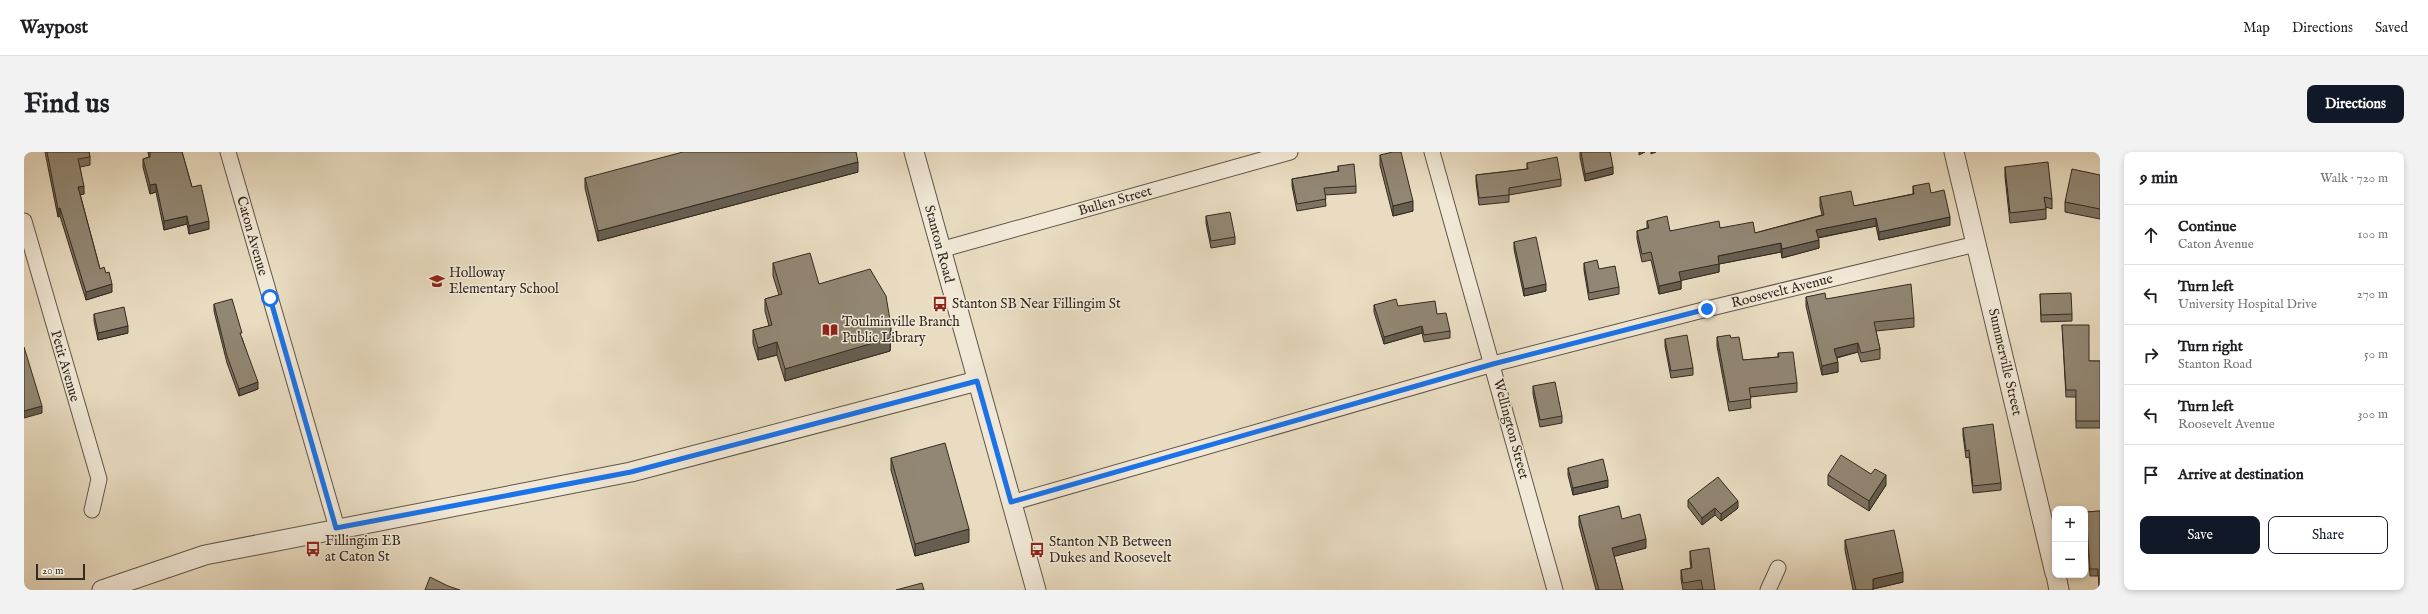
<!DOCTYPE html>
<meta charset="utf-8">
<style>
:root{--surface:#fff;--page:#f2f2f2;--text:#202124;--muted:#757577;--line:#e0e0e0;--accent:#111827}
body{margin:0;font-family:"IM FELL English",serif;background:var(--page);color:var(--text)}
.controls{position:absolute;right:12px;bottom:12px;display:grid;overflow:hidden;border-radius:8px;box-shadow:0 2px 6px #0003}
.controls button{width:36px;height:36px;display:grid;place-items:center;padding:0;border:0;border-bottom:1px solid var(--line);background:var(--surface);color:var(--text);font:20px sans-serif}
.scale{position:absolute;left:12px;bottom:10px;width:49px;box-sizing:border-box;padding-left:4px;border:2px solid #332a20;border-top:0;font-size:11px;line-height:14px;white-space:nowrap;color:#332a20;-webkit-text-stroke:3px #f1e8d7;paint-order:stroke}
.stop{position:absolute;width:12px;height:12px;margin:-9px;border:3px solid #1a73e8;border-radius:50%;background:#fff}
.stop.end{background:#1a73e8;border-color:#fff;box-shadow:0 1px 4px #0008}
.list{margin:0;padding:0;list-style:none}
h2{display:flex;justify-content:space-between;align-items:center;height:52px;margin:0;padding:0 16px;font-size:17px}
h2 small{font-size:13px;font-weight:400;color:var(--muted)}
.list li{display:grid;grid-template-columns:26px 1fr auto;gap:12px;align-items:center;box-sizing:border-box;height:60px;padding:0 16px;border-top:1px solid var(--line)}
.list b{display:block;font-size:15px;white-space:nowrap}
.list p{margin:0;font-size:13px;white-space:nowrap;color:var(--muted)}
.list em{font-size:13px;font-style:normal;color:var(--muted)}
.actions{display:flex;gap:8px;padding:12px 16px}
.actions a{flex:1;padding:9px 0;border:1px solid var(--accent);border-radius:8px;text-align:center;font-size:14px;color:var(--accent)}
.actions .main{background:var(--accent);color:#fff}
.icon{flex:none;width:22px;height:22px;fill:none;stroke:currentColor;stroke-width:2;stroke-linecap:round;stroke-linejoin:round}
.map{position:relative;flex:none;width:2076px;height:438px;overflow:hidden;border-radius:8px}
header{display:flex;align-items:center;gap:24px;box-sizing:border-box;height:56px;padding:0 20px;background:var(--surface);border-bottom:1px solid var(--line)}
header strong{font-size:19px}
nav{display:flex;gap:22px;margin-inline-start:auto;font-size:14px}
.intro{display:flex;align-items:center;justify-content:space-between;box-sizing:border-box;height:96px;padding:0 24px}
h1{margin:0;font-size:28px}
.button{padding:10px 18px;border-radius:8px;background:var(--accent);color:#fff;font-size:14px;font-weight:700}
main{display:flex;gap:24px;padding:0 24px}
aside{flex:1;background:var(--surface);border-radius:8px;box-shadow:0 2px 6px #0003}
.map>svg:first-child{display:block}
.lines{fill:none;stroke-linecap:round;stroke-linejoin:round}
.minor-casing{stroke:#605648;stroke-width:17}
.tertiary-casing{stroke:#605648;stroke-width:21}
.minor{stroke:#f1e8d7;stroke-width:15}
.tertiary{stroke:#f1e8d7;stroke-width:19}
.wall{fill:#7e7464;stroke:#332a20}
.shaded-wall{fill:#665e51;stroke:#332a20}
.building{fill:#928774;stroke:#332a20}
.route{stroke:#1a73e8;stroke-width:5}
.labels{text-anchor:middle;dominant-baseline:central;stroke-width:3;stroke-linejoin:round;paint-order:stroke}
.street-label{font-size:14px;fill:#332a20;stroke:#f1e8d7}
.poi-label{font-size:14px;fill:#332a20;stroke:#f1e8d7;text-anchor:start}
</style>
<header>
<strong>Waypost</strong>
<nav><a>Map</a><a>Directions</a><a>Saved</a></nav>
</header>
<div class="intro"><h1>Find us</h1><a class="button">Directions</a></div>
<main>
<div class="map">
<svg width="2076" height="438" viewBox="0 0 2076 438">
<rect width="100%" height="100%" fill="#e9dcc1"/>
<filter id="stains"><feTurbulence type="fractalNoise" baseFrequency=".005" numOctaves="4"/><feColorMatrix values="0 0 0 0 .2 0 0 0 0 .09 0 0 0 0 .02 0 0 0 .5 -.17"/></filter>
<radialGradient id="worn" r=".72"><stop offset=".6" stop-color="#630" stop-opacity="0"/><stop offset="1" stop-color="#630" stop-opacity=".3"/></radialGradient>
<g class="lines">
<defs>
<g id="minor">
<path d="M204,0l109,376"/>
<path d="M1408,0l123,438"/>
<path d="M0,69l75,258 -7,31"/>
<path d="M916,98l350,-98"/>
<path d="M987,351l482,-139 214,-55 269,-65"/>
<path d="M1744,438l10,-22"/>
</g>
<g id="tertiary">
<path d="M890,0l122,438"/>
<path d="M1930,0l101,421"/>
<path d="M2032,423l3,15"/>
<path d="M78,438l103,-35 426,-83 346,-91"/>
</g>
</defs>
<!-- minor casing -->
<use href="#minor" class="minor-casing"/>
<!-- tertiary casing -->
<use href="#tertiary" class="tertiary-casing"/>
<!-- minor -->
<use href="#minor" class="minor"/>
<!-- tertiary -->
<use href="#tertiary" class="tertiary"/>
</g>
<!-- wall -->
<g class="wall">
<path d="M21,0h44l1,5v8l-10,2 4,27h-4l20,75 12,23 -26,8 -26,-84 -2,1z"/>
<path d="M124,0h34l10,35 17,42 -20,5 -2,-10 -23,6 -8,-38 -6,2 -7,-27v-8l6,-2z"/>
<path d="M1556,0h30l3,22 -28,7 -5,-24z"/>
<path d="M1356,3l33,56 -20,5 -13,-51z"/>
<path d="M1503,11l34,16v7l-52,9v7l-30,3 -3,-23v-7l51,-6z"/>
<path d="M1314,14l18,20v7l-31,2 1,11 -29,5 -5,-25v-7l46,-8z"/>
<path d="M1981,15l47,32v10l-6,-2v12l-36,4 -5,-46z"/>
<path d="M834,20l-260,69 -13,-53v-10z"/>
<path d="M2076,23v44l-35,-7v-10z"/>
<path d="M1889,34l18,7 19,32 -71,15 -3,-14 -58,12 1,10 -37,10 -1,-6 -62,12v8l-38,8v9l-22,5 -8,-34 -9,2 -5,-23v-8l10,-3v-7l23,10 50,-3 35,5 67,-18 -2,-9v-9l34,9 59,-12z"/>
<path d="M1182,64l29,21v7l-24,4 -5,-25z"/>
<path d="M1490,90l32,49 -22,5 -10,-47z"/>
<path d="M749,111l46,21 72,54 -1,13 -105,30 -8,-26 -19,5 -5,-17v-13l16,-4 -4,-15v-12l14,-4 -6,-19z"/>
<path d="M1560,111l15,6 20,18v7l-30,6 -5,-30z"/>
<path d="M2016,142l32,20v7l-31,1z"/>
<path d="M1782,145l20,2 88,19v9l-38,4 4,18v10l-19,3 -3,-10 -21,6 1,14 -16,3 -16,-69z"/>
<path d="M190,152l28,34 16,51 -19,7 -12,-33 -13,-52z"/>
<path d="M1350,153l24,1 39,8 13,17v7l-26,4 -2,-9 -38,11 -10,-32z"/>
<path d="M70,162l34,19 -30,7 -4,-19z"/>
<path d="M2038,173l27,36h11v67h-24v-31h-10z"/>
<path d="M1693,185l14,1 12,22 35,-3v-4l19,30v9l-47,5 1,11 -22,3 -12,-65z"/>
<path d="M1641,187l28,29v7l-22,3 -6,-32z"/>
<path d="M1509,234l29,30v7l-22,4 -7,-33z"/>
<path d="M1939,276l38,55v7l-28,3 -4,-36 -3,1 -3,-23z"/>
<path d="M867,306l78,84 -54,14 -24,-86z"/>
<path d="M1544,316l40,19 -35,8 -5,-20z"/>
<path d="M1804,323l58,10 -17,26 -41,-26z"/>
<path d="M1664,348l50,8 -17,13 -6,-6 -13,10 -14,-18z"/>
<path d="M2076,359l-2,65h-8l-4,-64z"/>
<path d="M1555,364l43,3 24,29 -32,8 9,34h-27l-17,-65z"/>
<path d="M1821,388l58,42 -30,7v1h-20l-8,-40z"/>
<path d="M1666,399l25,39h-14v-1l-5,1h-13l-2,-11v-9l10,-2 -1,-8z"/>
</g>
<!-- shaded-wall -->
<g class="shaded-wall">
<path d="M1615,0h6l-6,3z"/>
<path d="M1627,0h5l-5,2z"/>
<path d="M834,10v10l-260,69v-10z"/>
<path d="M1589,15v7l-28,7v-7z"/>
<path d="M132,32v8l-6,2v-9z"/>
<path d="M60,34v8l-6,1v-8z"/>
<path d="M1389,49v10l-20,5v-10z"/>
<path d="M36,56v8l-2,1v-8z"/>
<path d="M163,64v8l-23,6v-9z"/>
<path d="M1926,65v8l-71,15v-8z"/>
<path d="M1852,66v8l-60,12v-8z"/>
<path d="M185,69v8l-20,5v-8z"/>
<path d="M1795,88v8l-37,10v-9z"/>
<path d="M1757,91v9l-62,12v8l-40,9v-9l39,-16z"/>
<path d="M1657,129v8l-22,5v-8z"/>
<path d="M88,132v8l-26,8v-8z"/>
<path d="M1522,132v7l-22,5v-7z"/>
<path d="M104,174v7l-30,7v-7z"/>
<path d="M867,174l-1,25 -105,30v-12z"/>
<path d="M1398,174v7l-38,11v-7z"/>
<path d="M753,190v13l-19,5v-12z"/>
<path d="M1834,191v9l-24,6v-9z"/>
<path d="M1814,210v10l-16,3v-9z"/>
<path d="M234,230v7l-19,7v-7z"/>
<path d="M18,254v7l-18,5v-7z"/>
<path d="M1862,323v10l-17,26v-10z"/>
<path d="M1584,328v7l-35,8v-7z"/>
<path d="M1714,349v7l-17,13v-7z"/>
<path d="M1691,356v7l-13,10v-7z"/>
<path d="M945,377v13l-54,14v-12z"/>
<path d="M1622,387v9l-34,9v-9z"/>
<path d="M1879,420v10l-30,7v-10z"/>
</g>
<!-- building -->
<g class="building">
<path d="M23,0h42l1,5 -12,2 6,27 -6,1 22,82 4,-2 2,6 3,-1 3,12 -26,8 -26,-84 -2,1z"/>
<path d="M126,0h32l10,35 9,-2 8,36 -20,5 -2,-10 -23,5 -8,-37 -6,1 -7,-26 7,-2z"/>
<path d="M659,0h173l2,10 -260,69 -13,-53z"/>
<path d="M1369,0h8l12,49 -20,5 -13,-51z"/>
<path d="M1557,0h29l3,15 -28,7z"/>
<path d="M1533,5l4,22 -52,9v7l-30,3 -3,-23 52,-6 -1,-6z"/>
<path d="M2024,10l4,37 -8,-2 2,12 -36,4 -5,-46z"/>
<path d="M1330,12l2,22 -32,2 2,11 -29,5 -5,-25 47,-8 -1,-5z"/>
<path d="M2048,17l28,6v34l-35,-7z"/>
<path d="M1905,31l2,10 13,-3 6,27 -71,15 -3,-14 -60,12 3,10 -37,9 -1,-6 -63,13 1,8 -40,8 2,9 -22,5 -8,-34 -9,2 -5,-23 12,-3 -2,-7 20,-5 3,15 49,-10 1,7 33,-6 2,11 69,-18 -4,-18 31,-6 3,15 60,-12 -1,-8z"/>
<path d="M1206,60l5,25 -24,4 -5,-25z"/>
<path d="M1512,85l10,47 -22,5 -10,-47z"/>
<path d="M786,101l9,31 51,-15 16,27 5,30 -1,12 -105,31 -8,-27 -19,6 -5,-18 19,-5 -7,-26 17,-5 -9,-31z"/>
<path d="M1573,108l2,9 16,-3 4,21 -30,6 -5,-30z"/>
<path d="M1887,132l3,34 -40,4 6,27 -19,4 -3,-10 -24,6 4,13 -16,4 -16,-69 19,-4 1,6z"/>
<path d="M2047,141l1,21 -31,1 -1,-21z"/>
<path d="M208,147l10,34h-2l18,49 -19,7 -12,-33 -13,-52z"/>
<path d="M1372,147l2,7 37,-5 2,13 9,-1 4,18 -26,4 -2,-9 -38,11 -10,-32z"/>
<path d="M100,155l4,19 -30,7 -4,-19z"/>
<path d="M2038,173h27v36h11v60h-24v-31h-10z"/>
<path d="M1663,183l6,33 -22,3 -6,-32z"/>
<path d="M1706,183l1,3 8,-1 4,23 36,-3 -1,-4 15,-1 4,31 -48,5 2,11 -22,3 -12,-65z"/>
<path d="M0,195l18,59 -18,5z"/>
<path d="M1531,230l7,34 -22,4 -7,-34z"/>
<path d="M1969,272l8,59 -28,3 -4,-36 -3,1 -3,-23z"/>
<path d="M921,291l24,86 -54,15 -24,-86z"/>
<path d="M1817,303l30,19 4,-5 11,6 -17,26 -41,-26z"/>
<path d="M1579,307l5,21 -35,8 -5,-20z"/>
<path d="M1694,325l20,24 -17,13 -6,-6 -13,10 -14,-18z"/>
<path d="M1595,354l3,13 18,-5 6,25 -34,9 11,42h-24l-20,-74z"/>
<path d="M2076,359v79h-1l-1,-21h-8l-4,-57z"/>
<path d="M1870,378l9,42 -30,7v11h-17l-11,-50z"/>
<path d="M1685,396l6,42h-12l-2,-10 -18,3 -2,-13 11,-2 -2,-17z"/>
<path d="M406,425l18,9 12,4h-35z"/>
<path d="M898,431l2,7h-28z"/>
</g>
<g class="lines">
<!-- route -->
<path class="route" d="M246,146l66,230 295,-56 346,-91 34,121 482,-138 214,-55"/>
</g>
<!-- icons -->
<defs>
<symbol id="school-bare" viewBox="-9 -9 18 18"><path d="M0-5L7-2L0 1L-7-2ZM-4 1L0 2.5L4 1V4Q0 6-4 4Z" fill="#8f2418" stroke="#f1e8d7" stroke-width="2.5" paint-order="stroke"/></symbol>
<symbol id="bus-bare" viewBox="-9 -9 18 18"><path d="M-5-6H5V4H4V6H2V4H-2V6H-4V4H-5ZM-3.5-4V0h7V-4ZM-3.5 1.2v1.5H-2V1.2ZM2 1.2v1.5H3.5V1.2Z" fill="#8f2418" stroke="#f1e8d7" stroke-width="2.5" paint-order="stroke"/></symbol>
<symbol id="library-bare" viewBox="-9 -9 18 18"><path d="M-6-4Q-3-5.5-.7-3.5V5Q-3 3-6 4ZM6-4Q3-5.5 .7-3.5V5Q3 3 6 4Z" fill="#8f2418" stroke="#f1e8d7" stroke-width="2.5" paint-order="stroke"/></symbol>
</defs>
<g fill-rule="evenodd">
<use href="#school-bare" x="402" y="118" width="22" height="22"/>
<use href="#bus-bare" x="905" y="141" width="22" height="22"/>
<use href="#library-bare" x="795" y="167" width="22" height="22"/>
<use href="#bus-bare" x="278" y="386" width="22" height="22"/>
<use href="#bus-bare" x="1002" y="387" width="22" height="22"/>
</g>
<g class="labels">
<!-- street labels -->
<g class="street-label">
<text transform="translate(1091 49) rotate(-16)">Bullen Street</text>
<text transform="translate(228 84) rotate(74)">Caton Avenue</text>
<text transform="translate(915 92) rotate(75)">Stanton Road</text>
<text transform="translate(1758 139) rotate(-14)">Roosevelt Avenue</text>
<text transform="translate(1981 210) rotate(77)">Summerville Street</text>
<text transform="translate(41 214) rotate(74)">Petit Avenue</text>
<text transform="translate(1487 277) rotate(75)">Wellington Street</text>
</g>
<!-- poi labels -->
<g class="poi-label">
<text x="425" y="121">Holloway<tspan x="425" dy="16">Elementary School</tspan></text>
<text x="928" y="152">Stanton SB Near Fillingim St</text>
<text x="818" y="170">Toulminville Branch<tspan x="818" dy="16">Public Library</tspan></text>
<text x="301" y="389">Fillingim EB<tspan x="301" dy="16">at Caton St</tspan></text>
<text x="1025" y="390">Stanton NB Between<tspan x="1025" dy="16">Dukes and Roosevelt</tspan></text>
</g>
</g>
<rect width="100%" height="100%" filter="url(#stains)"/>
<rect width="100%" height="100%" fill="url(#worn)"/>
</svg>
<div class="controls">
<button>+</button>
<button>−</button>
</div>
<div class="scale">20 m</div>
<div class="stop" style="left:246px;top:146px"></div>
<div class="stop end" style="left:1683px;top:157px"></div>
</div>
<aside>
<h2>9 min<small>Walk · 720 m</small></h2>
<ul class="list">
<li><svg class="icon" aria-label="ahead" viewBox="0 0 24 24"><path d="M12 20V5M6 11l6-6 6 6"/></svg><div><b>Continue</b><p>Caton Avenue</p></div><em>100 m</em></li>
<li><svg class="icon" aria-label="left" viewBox="0 0 24 24"><path d="M17 20v-9H6M10 6l-5 5 5 5"/></svg><div><b>Turn left</b><p>University Hospital Drive</p></div><em>270 m</em></li>
<li><svg class="icon" aria-label="right" viewBox="0 0 24 24"><path d="M7 20v-9h11M14 6l5 5-5 5"/></svg><div><b>Turn right</b><p>Stanton Road</p></div><em>50 m</em></li>
<li><svg class="icon" aria-label="left" viewBox="0 0 24 24"><path d="M17 20v-9H6M10 6l-5 5 5 5"/></svg><div><b>Turn left</b><p>Roosevelt Avenue</p></div><em>300 m</em></li>
<li><svg class="icon" aria-label="arrive" viewBox="0 0 24 24"><path d="M6 21V4h12l-3 4 3 4H6"/></svg><div><b>Arrive at destination</b></div></li>
</ul>
<div class="actions"><a class="main">Save</a><a>Share</a></div>
</aside>
</main>
